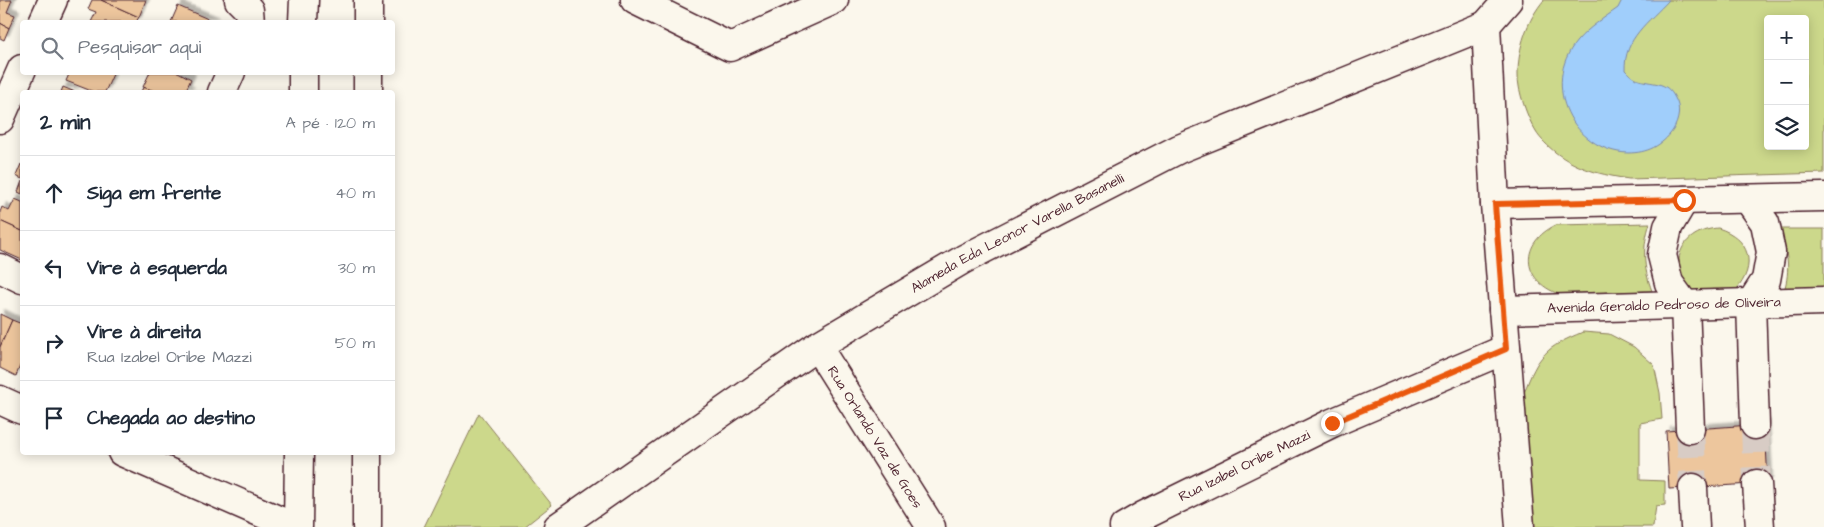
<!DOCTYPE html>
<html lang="pt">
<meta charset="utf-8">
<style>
:root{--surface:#fff;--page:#f2f2f3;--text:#1f2937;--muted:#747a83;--line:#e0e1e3}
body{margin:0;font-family:"Architects Daughter",sans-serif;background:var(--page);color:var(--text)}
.controls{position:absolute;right:15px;top:15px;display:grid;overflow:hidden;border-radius:5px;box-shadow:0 2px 12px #0003}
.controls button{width:45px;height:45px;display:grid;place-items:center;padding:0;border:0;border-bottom:1px solid var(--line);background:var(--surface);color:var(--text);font:25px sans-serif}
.stop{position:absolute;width:15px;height:15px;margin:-11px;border:4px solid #ea580c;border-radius:50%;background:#fff}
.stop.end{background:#ea580c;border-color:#fff;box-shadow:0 1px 5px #0008}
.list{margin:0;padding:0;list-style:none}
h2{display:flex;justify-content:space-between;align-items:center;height:65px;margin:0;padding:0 20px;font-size:21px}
h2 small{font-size:16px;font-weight:400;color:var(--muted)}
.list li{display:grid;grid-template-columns:32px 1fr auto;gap:15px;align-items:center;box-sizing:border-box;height:75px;padding:0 20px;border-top:1px solid var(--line)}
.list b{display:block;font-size:19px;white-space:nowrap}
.list p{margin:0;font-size:16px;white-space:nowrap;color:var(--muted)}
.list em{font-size:16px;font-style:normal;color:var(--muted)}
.icon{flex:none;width:28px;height:28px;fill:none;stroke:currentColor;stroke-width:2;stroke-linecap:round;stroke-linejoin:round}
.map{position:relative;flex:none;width:1824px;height:527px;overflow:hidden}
.search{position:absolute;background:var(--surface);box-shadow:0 2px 12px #0003;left:20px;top:20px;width:375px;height:55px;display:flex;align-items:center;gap:12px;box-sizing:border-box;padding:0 18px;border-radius:5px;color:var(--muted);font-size:19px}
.panel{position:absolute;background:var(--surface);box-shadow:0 2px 12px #0003;left:20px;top:90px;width:375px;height:365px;border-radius:5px}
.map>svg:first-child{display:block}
.green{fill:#ccd88b;stroke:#8b7c5b;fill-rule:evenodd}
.water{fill:#a0cefb;stroke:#7e88a8}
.building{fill:#edc69d;stroke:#4a1f2b;filter:url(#shadow)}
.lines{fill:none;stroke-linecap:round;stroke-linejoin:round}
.minor-tunnel{stroke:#d8ccc5;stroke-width:28;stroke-dasharray:28 14;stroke-linecap:butt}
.minor-casing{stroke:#4a1f2b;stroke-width:31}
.minor{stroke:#fbf7ec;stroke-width:28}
.route{stroke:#ea580c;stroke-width:6}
.labels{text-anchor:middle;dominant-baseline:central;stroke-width:4.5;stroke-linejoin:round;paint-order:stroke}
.street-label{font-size:14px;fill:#4a1f2b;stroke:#fbf7ec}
</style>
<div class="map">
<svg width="1824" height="527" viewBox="0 0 1824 527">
<defs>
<filter id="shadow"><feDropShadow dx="4.5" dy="-4.5" stdDeviation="1" flood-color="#0004"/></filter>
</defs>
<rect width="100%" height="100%" fill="#fbf7ec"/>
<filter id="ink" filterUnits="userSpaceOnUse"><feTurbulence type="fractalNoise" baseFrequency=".02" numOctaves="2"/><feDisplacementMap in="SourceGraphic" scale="10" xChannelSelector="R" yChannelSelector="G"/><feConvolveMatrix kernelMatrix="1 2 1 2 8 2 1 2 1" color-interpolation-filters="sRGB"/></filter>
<g filter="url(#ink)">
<!-- green -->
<g class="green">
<path d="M1544,0h280v173l-195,6c-27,-4 -52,-10 -74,-27 -6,-5 -15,-13 -19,-20 -8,-13 -19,-42 -18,-58 0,-26 9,-54 26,-74zM1768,19h37v127h-37z"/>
<path d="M1650,223c-8,24 -7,44 2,68l-93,3c-39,-14 -39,-52 -3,-69z"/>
<path d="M1718,228c32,10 40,38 17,63l-36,4c-34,-23 -23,-64 19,-67z"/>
<path d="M1778,229h46v66l-42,2c9,-24 7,-44 -4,-68z"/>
<path d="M1583,332l26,2 25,13 20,18 6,28 2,26 -22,4v57l25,1v24l-9,1 -3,21h-121l-8,-134c14,-38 22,-46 59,-61z"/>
<path d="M479,413l73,92 -28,22h-100z"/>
</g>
<!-- water -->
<path class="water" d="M1622,0h47c-20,22 -45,38 -44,70 3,3 7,7 11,9 17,6 30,1 39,19 6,10 4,22 -2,32 -11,16 -26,23 -45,23 -55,-2 -88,-68 -51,-112 11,-13 27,-23 41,-33z"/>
<!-- building -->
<g class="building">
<path d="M0,0h12l-5,12 8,3 -6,13 -9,-5z"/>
<path d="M92,0h9l38,17 -3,5h-45l5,-10 -8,-3z"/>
<path d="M101,0h45l-7,17z"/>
<path d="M178,6l37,16h-44z"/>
<path d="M0,23l9,5 -5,12 -4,-2z"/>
<path d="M70,72h44l-9,20h-11l-28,-11z"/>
<path d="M150,72h28l13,7 -5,11 4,2h-33l-14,-5z"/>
<path d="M63,87l12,5h-14z"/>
<path d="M143,87l14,5h-16z"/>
<path d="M21,164l1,1v14l-6,-3z"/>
<path d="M22,181v13l-4,-2z"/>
<path d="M15,199l7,3v29l-22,-10v-9l2,-5 7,4z"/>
<path d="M0,221l22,10v29l-22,-10z"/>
<path d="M0,314l12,6 -12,27z"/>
<path d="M12,320l10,4 -1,9h1v28l-6,15 -16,-8v-21z"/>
<path d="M1765,424l3,59 -99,6 -3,-58z"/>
</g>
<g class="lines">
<!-- minor-tunnel -->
<g class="minor-tunnel">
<path d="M1755,425l2,59"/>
<path d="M1690,429l3,59"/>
</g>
<defs>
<g id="minor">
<path d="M239,0l10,10 1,12"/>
<path d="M635,0l95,47 104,-47"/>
<path d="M43,22l10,-22"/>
<path d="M303,22l1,-22"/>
<path d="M368,22v-22"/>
<path d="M1486,25l9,179 25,323"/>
<path d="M222,92l9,-20"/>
<path d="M303,92v-20"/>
<path d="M368,92v-20"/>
<path d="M0,119l22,-50"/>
<path d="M1748,199l17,24 6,29 -5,28 -15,23 4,122"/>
<path d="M1684,200l-16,27 -6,28 7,28 16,22 5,124"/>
<path d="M1495,204l329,-7"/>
<path d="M0,268l22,11"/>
<path id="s1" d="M1503,310l321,-9"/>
<path id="s2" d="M817,346l114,181"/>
<path d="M0,400l22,10"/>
<path d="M122,452l172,75"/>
<path d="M1757,484l3,43"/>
<path d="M1693,488l2,39"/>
<path d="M298,527l1,-75"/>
<path d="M367,527v-75"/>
<path id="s3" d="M558,527l259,-181 147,-87 215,-110 307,-124 22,-25"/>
<path id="s4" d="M1124,527l19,-11 189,-93 174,-74"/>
</g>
</defs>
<!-- minor casing -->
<use href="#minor" class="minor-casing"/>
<!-- minor -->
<use href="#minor" class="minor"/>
</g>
</g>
<g class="lines" filter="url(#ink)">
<!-- route -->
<path class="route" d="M1332,423l174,-74 -11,-145 189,-4"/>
</g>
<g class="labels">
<!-- street labels -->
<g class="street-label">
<text stroke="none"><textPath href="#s3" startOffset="546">Alameda Eda Leonor Varella Basanelli</textPath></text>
<text stroke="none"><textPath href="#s1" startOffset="161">Avenida Geraldo Pedroso de Oliveira</textPath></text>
<text stroke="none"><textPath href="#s2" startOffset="108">Rua Orlando Vaz de Goes</textPath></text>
<text stroke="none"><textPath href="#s4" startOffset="135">Rua Izabel Oribe Mazzi</textPath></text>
</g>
</g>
</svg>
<div class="controls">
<button>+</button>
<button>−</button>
<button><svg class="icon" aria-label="layers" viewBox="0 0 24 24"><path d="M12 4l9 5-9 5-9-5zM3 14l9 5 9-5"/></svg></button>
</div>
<div class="stop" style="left:1684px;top:200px"></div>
<div class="stop end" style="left:1332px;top:423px"></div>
<div class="search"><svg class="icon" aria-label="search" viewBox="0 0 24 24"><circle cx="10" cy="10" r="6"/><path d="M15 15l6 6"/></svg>Pesquisar aqui</div>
<section class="panel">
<h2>2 min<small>A pé · 120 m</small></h2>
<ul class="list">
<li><svg class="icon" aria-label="ahead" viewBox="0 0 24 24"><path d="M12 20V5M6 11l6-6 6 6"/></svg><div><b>Siga em frente</b></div><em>40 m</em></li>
<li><svg class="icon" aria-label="left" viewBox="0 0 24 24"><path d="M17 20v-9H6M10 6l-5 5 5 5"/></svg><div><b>Vire à esquerda</b></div><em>30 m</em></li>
<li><svg class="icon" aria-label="right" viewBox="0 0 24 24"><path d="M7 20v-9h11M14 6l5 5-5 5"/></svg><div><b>Vire à direita</b><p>Rua Izabel Oribe Mazzi</p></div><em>50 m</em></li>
<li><svg class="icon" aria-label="arrive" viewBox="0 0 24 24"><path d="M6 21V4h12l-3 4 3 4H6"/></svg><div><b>Chegada ao destino</b></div></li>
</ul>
</section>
</div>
